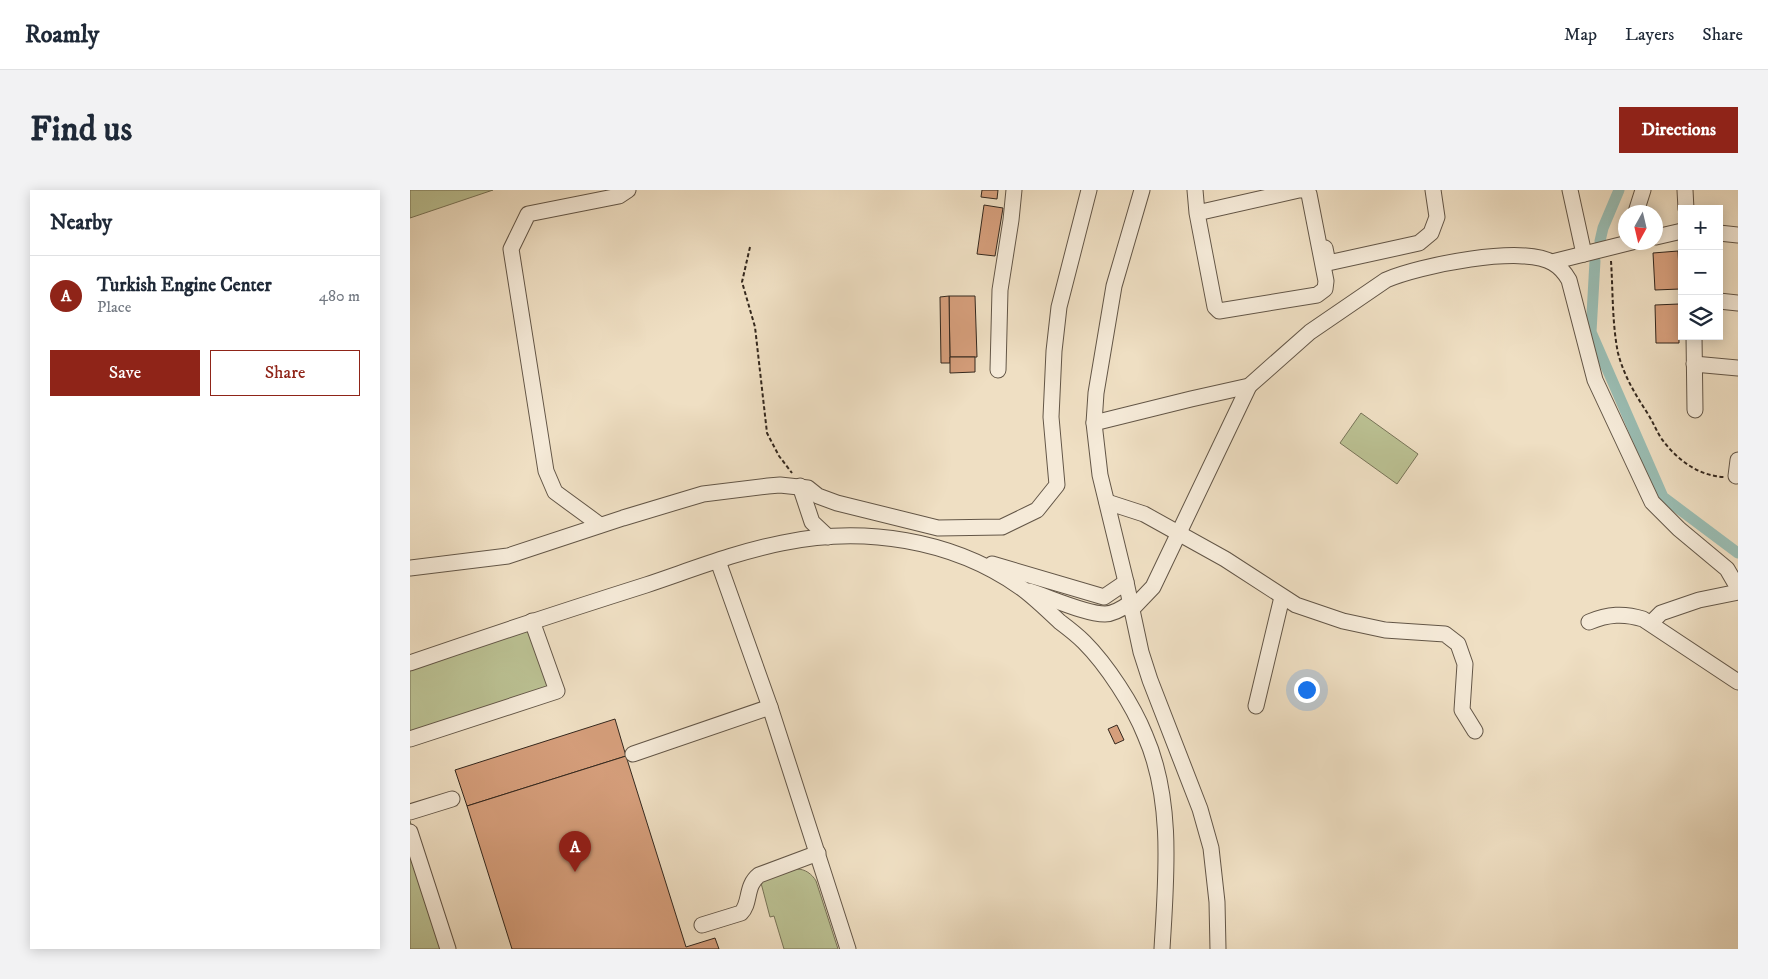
<!DOCTYPE html>
<meta charset="utf-8">
<style>
:root{--surface:#fff;--page:#f2f2f3;--text:#1f2937;--muted:#747a83;--line:#e0e1e3;--accent:#8f2418}
body{margin:0;font-family:"IM FELL DW Pica",serif;background:var(--page);color:var(--text)}
.controls{position:absolute;right:15px;top:15px;display:grid;overflow:hidden;border-radius:0px;box-shadow:0 2px 12px #0003}
.controls button{width:45px;height:45px;display:grid;place-items:center;padding:0;border:0;border-bottom:1px solid var(--line);background:var(--surface);color:var(--text);font:25px sans-serif}
.compass{position:absolute;left:1208px;top:15px;width:45px;height:45px;border-radius:50%;background:var(--surface);box-shadow:0 2px 12px #0003;rotate:188deg}
.you{position:absolute;left:896px;top:499px;width:18px;height:18px;margin:-12px;border:4px solid #fff;border-radius:50%;background:#1a73e8;box-shadow:0 0 0 8px #1a73e833}
.badge{display:grid;place-items:center;width:32px;height:32px;border-radius:50%;background:var(--accent);color:#fff;font-size:16px;font-weight:700}
.pin{position:absolute;translate:-50% -41px;filter:drop-shadow(0 1px 2px #0008)}
.pin::after{content:'';position:absolute;top:26px;width:18px;height:15px;background:inherit;clip-path:polygon(0 0,100% 0,50% 100%)}
.list{margin:0;padding:0;list-style:none}
h2{display:flex;justify-content:space-between;align-items:center;height:65px;margin:0;padding:0 20px;font-size:21px}
h2 small{font-size:16px;font-weight:400;color:var(--muted)}
.list li{display:grid;grid-template-columns:32px 1fr auto;gap:15px;align-items:center;box-sizing:border-box;height:80px;padding:0 20px;border-top:1px solid var(--line)}
.list b{display:block;font-size:19px;white-space:nowrap}
.list p{margin:0;font-size:16px;white-space:nowrap;color:var(--muted)}
.list em{font-size:16px;font-style:normal;color:var(--muted)}
.actions{display:flex;gap:10px;padding:15px 20px}
.actions a{flex:1;padding:11px 0;border:1px solid var(--accent);border-radius:0px;text-align:center;font-size:18px;color:var(--accent)}
.actions .main{background:var(--accent);color:#fff}
.icon{flex:none;width:28px;height:28px;fill:none;stroke:currentColor;stroke-width:2;stroke-linecap:round;stroke-linejoin:round}
.map{position:relative;flex:none;width:1328px;height:759px;overflow:hidden;border-radius:0px}
header{display:flex;align-items:center;gap:30px;box-sizing:border-box;height:70px;padding:0 25px;background:var(--surface);border-bottom:1px solid var(--line)}
header strong{font-size:24px}
nav{display:flex;gap:28px;margin-inline-start:auto;font-size:18px}
.intro{display:flex;align-items:center;justify-content:space-between;box-sizing:border-box;height:120px;padding:0 30px}
h1{margin:0;font-size:35px}
.button{padding:12px 22px;border-radius:0px;background:var(--accent);color:#fff;font-size:18px;font-weight:700}
main{display:flex;gap:30px;padding:0 30px}
aside{flex:1;background:var(--surface);border-radius:0px;box-shadow:0 2px 12px #0003}
.map>svg:first-child{display:block}
.green{fill:#bbc193;stroke:#787458}
.lines{fill:none;stroke-linecap:round;stroke-linejoin:round}
.canal{stroke:#9abdb3;stroke-width:11}
.building{fill:#d59e7b;stroke:#34281e}
.minor-casing{stroke:#635647;stroke-width:17}
.path{stroke:#34281e;stroke-width:2;stroke-dasharray:4 2.5;stroke-linecap:butt}
.minor{stroke:#f5ead8;stroke-width:15}
</style>
<header>
<strong>Roamly</strong>
<nav><a>Map</a><a>Layers</a><a>Share</a></nav>
</header>
<div class="intro"><h1>Find us</h1><a class="button">Directions</a></div>
<main>
<aside>
<h2>Nearby<small></small></h2>
<ul class="list">
<li><span class="badge">A</span><div><b>Turkish Engine Center</b><p>Place</p></div><em>480 m</em></li>
</ul>
<div class="actions"><a class="main">Save</a><a>Share</a></div>
</aside>
<div class="map">
<svg width="1328" height="759" viewBox="0 0 1328 759">
<rect width="100%" height="100%" fill="#efdfc3"/>
<filter id="stains"><feTurbulence type="fractalNoise" baseFrequency=".004" numOctaves="4"/><feColorMatrix values="0 0 0 0 .2 0 0 0 0 .09 0 0 0 0 .02 0 0 0 .5 -.17"/></filter>
<radialGradient id="worn" r=".72"><stop offset=".6" stop-color="#630" stop-opacity="0"/><stop offset="1" stop-color="#630" stop-opacity=".3"/></radialGradient>
<!-- green -->
<g class="green">
<path d="M0,0h83l-83,28z"/>
<path d="M951,223l57,41 -21,30 -57,-41z"/>
<path d="M112,435l9,7 18,56 -139,45v-70z"/>
<path d="M0,631l41,128h-41z"/>
<path d="M387,679c8,0 15,5 19,12l22,68h-54l-10,-33 -4,1 -9,-34 2,-4z"/>
</g>
<g class="lines">
<!-- canal -->
<g class="canal">
<path d="M1190,51l3,-13 16,-38"/>
<path d="M1185,71l-4,71 72,165 75,56"/>
</g>
</g>
<!-- building -->
<g class="building">
<path d="M572,0h16l-1,9 -16,-2z"/>
<path d="M574,15l19,3 -8,48 -18,-2z"/>
<path d="M1268,61l2,38 -25,1 -2,-37z"/>
<path d="M539,106h26l2,61h-27z"/>
<path d="M539,106l1,67h-9l-1,-66z"/>
<path d="M1269,114v39h-23l-1,-38z"/>
<path d="M540,167h25v15l-25,1z"/>
<path d="M205,529l11,37 -159,50 -12,-36z"/>
<path d="M707,535l7,15 -9,4 -7,-15z"/>
<path d="M216,566l60,191 29,-9 4,11h-207l-45,-143z"/>
</g>
<g class="lines">
<defs>
<g id="minor">
<path d="M785,0l2,23 18,94 4,4 98,-16 8,-6 1,-8 -17,-87 -4,-4h-6l-102,23"/>
<path d="M1160,0l14,64"/>
<path d="M1275,0l1,19"/>
<path d="M1226,22l7,-22"/>
<path d="M1309,43l19,2"/>
<path d="M1246,47l26,-6"/>
<path d="M915,58l3,15 91,-20 12,-10 6,-16 -4,-27"/>
<path d="M1142,72l80,-20"/>
<path d="M1309,111l19,2"/>
<path d="M1284,146l1,74"/>
<path d="M1284,174l44,4"/>
<path d="M588,180l2,-80 11,-70 3,-30"/>
<path d="M684,233l2,-30 18,-107 28,-96"/>
<path d="M1326,286l2,-16"/>
<path d="M390,296l12,36 16,15"/>
<path d="M697,312l37,12 81,45 71,46 47,16 42,9 60,4 13,10 7,20 -3,46 13,21"/>
<path d="M190,335l-45,-33 -9,-21 -35,-222 17,-35 91,-18 9,-6"/>
<path d="M308,371l52,146 78,242"/>
<path d="M582,374l112,33 22,-15"/>
<path d="M0,378l98,-12 115,-38 80,-24 65,-8 12,-1 28,3 10,8 19,7 101,25 64,-1 35,-17 20,-25 -6,-68 3,-66 5,-44 30,-117"/>
<path d="M619,401c20,6 56,23 76,23 9,0 18,-6 25,-11"/>
<path d="M721,420l22,-23 96,-201"/>
<path d="M1179,432c19,-8 35,-9 54,-3l95,63"/>
<path d="M1241,433l10,-10 38,-13 39,-8"/>
<path d="M0,473c78,-27 157,-53 236,-78 45,-15 90,-33 136,-42 81,-17 170,-4 238,44 14,10 27,23 40,35 8,6 17,13 24,20 23,23 49,63 61,93 29,66 21,144 17,214"/>
<path d="M846,516l26,-109"/>
<path d="M0,549l147,-48 -25,-70"/>
<path d="M223,564l137,-47"/>
<path d="M0,622l42,-13"/>
<path d="M0,642l38,117"/>
<path d="M292,735l39,-12c10,-10 4,-27 18,-38l59,-22"/>
<path d="M808,759l-1,-47 -6,-54 -11,-39 -50,-129 -9,-28 -15,-70 -26,-107 -6,-52 97,-24 58,-13 61,-54 76,-52c32,-14 137,-36 167,-17 7,4 12,10 16,17l26,100 57,122 27,27 48,40 11,19"/>
</g>
</defs>
<!-- minor casing -->
<use href="#minor" class="minor-casing"/>
<!-- path -->
<g class="path">
<path d="M340,57l-8,35 13,45 12,106 12,23 13,17"/>
<path d="M1201,71c2,30 1,62 7,92 6,23 17,41 30,61 5,8 8,16 13,24 15,21 37,38 63,39"/>
</g>
<!-- minor -->
<use href="#minor" class="minor"/>
</g>
<rect width="100%" height="100%" filter="url(#stains)"/>
<rect width="100%" height="100%" fill="url(#worn)"/>
</svg>
<div class="controls">
<button>+</button>
<button>−</button>
<button><svg class="icon" aria-label="layers" viewBox="0 0 24 24"><path d="M12 4l9 5-9 5-9-5zM3 14l9 5 9-5"/></svg></button>
</div>
<svg class="compass" viewBox="-18 -18 36 36"><path d="M0-13l5 13h-10z" fill="#e53935"/><path d="M0 13l5-13h-10z" fill="#747a83"/></svg>
<div class="you"></div>
<div class="pin badge" style="left:165px;top:682px">A</div>
</div>
</main>
